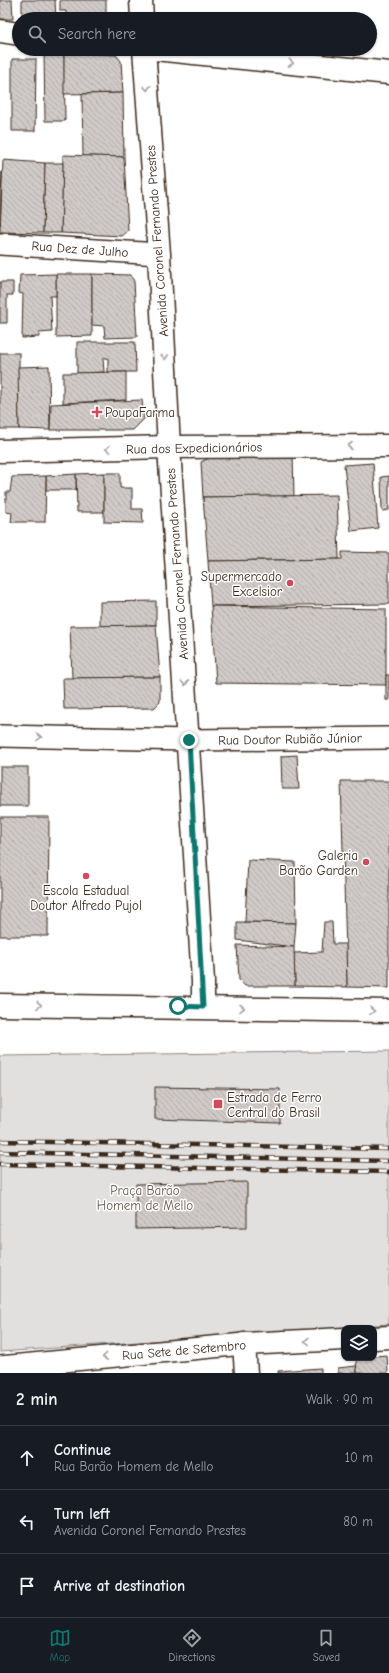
<!DOCTYPE html>
<meta charset="utf-8">
<style>
:root{--surface:#171b24;--page:#20242c;--text:#f1f3f6;--muted:#9ea1a6;--line:#363941;--accent:#0f766e}
body{margin:0;font-family:"Comic Neue",sans-serif;background:var(--page);color:var(--text)}
.controls{position:absolute;right:12px;bottom:12px;display:grid;overflow:hidden;border-radius:8px;box-shadow:0 1px 3px #0004}
.controls button{width:36px;height:36px;display:grid;place-items:center;padding:0;border:0;border-bottom:1px solid var(--line);background:var(--surface);color:var(--text);font:20px sans-serif}
.stop{position:absolute;width:12px;height:12px;margin:-9px;border:3px solid #0f766e;border-radius:50%;background:#fff}
.stop.end{background:#0f766e;border-color:#fff;box-shadow:0 1px 4px #0008}
.list{margin:0;padding:0;list-style:none}
h2{display:flex;justify-content:space-between;align-items:center;height:52px;margin:0;padding:0 16px;font-size:17px}
h2 small{font-size:13px;font-weight:400;color:var(--muted)}
.list li{display:grid;grid-template-columns:26px 1fr auto;gap:12px;align-items:center;box-sizing:border-box;height:64px;padding:0 16px;border-top:1px solid var(--line)}
.list b{display:block;font-size:15px;white-space:nowrap}
.list p{margin:0;font-size:13px;white-space:nowrap;color:var(--muted)}
.list em{font-size:13px;font-style:normal;color:var(--muted)}
.icon{flex:none;width:22px;height:22px;fill:none;stroke:currentColor;stroke-width:2;stroke-linecap:round;stroke-linejoin:round}
.map{position:relative;flex:none;width:389px;height:1373px;overflow:hidden}
.search{position:absolute;background:var(--surface);box-shadow:0 1px 3px #0004;left:12px;right:12px;top:12px;height:44px;display:flex;align-items:center;gap:10px;box-sizing:border-box;padding:0 14px;border-radius:22px;color:var(--muted);font-size:15px}
.sheet{height:244px;background:var(--surface)}
nav{display:flex;justify-content:space-around;align-items:center;box-sizing:border-box;height:56px;border-top:1px solid var(--line);background:var(--surface);font-size:11px;color:var(--muted)}
nav a{display:grid;justify-items:center;gap:2px}
nav .on{color:var(--accent)}
.map>svg:first-child{display:block}
.green{fill:#e2e0de;stroke:#8e857e}
.building{fill:url(#building-back-hatch);stroke:#3b2a1e}
.lines{fill:none;stroke-linecap:round;stroke-linejoin:round}
.minor-casing{stroke:#3b2a1e;stroke-width:24}
.tertiary-casing{stroke:#3b2a1e;stroke-width:25}
.secondary-casing{stroke:#3b2a1e;stroke-width:25}
.minor{stroke:#fff;stroke-width:21}
.tertiary{stroke:#fff;stroke-width:22}
.secondary{stroke:#fff;stroke-width:22}
.rail-casing{stroke:#3b2a1e;stroke-width:4.5}
.rail{stroke:#fff;stroke-width:3;stroke-dasharray:9;stroke-linecap:butt}
.oneway{stroke:#a79f9a}
.route{stroke:#0f766e;stroke-width:5}
.poi-dot{fill:#d1495b;stroke:#fff;stroke-width:1.5}
.labels{text-anchor:middle;dominant-baseline:central;stroke-width:3;stroke-linejoin:round;paint-order:stroke}
.street-label{font-size:13px;fill:#3b2a1e;stroke:#fff}
.poi-label{font-size:13px;fill:#3b2a1e;stroke:#fff;text-anchor:start}
.park-label{font-size:13px;fill:#65584e;stroke:#fff}
</style>
<div class="map">
<svg width="389" height="1373" viewBox="0 0 389 1373">
<defs>
<pattern id="building-back-hatch" width="6" height="6" patternUnits="userSpaceOnUse"><rect width="6" height="6" fill="#cfcac7"/><path d="M-1 5l2 2M0 0l6 6M5-1l2 2" fill="none" stroke="#b3aeaa"/></pattern>
</defs>
<rect width="100%" height="100%" fill="#fff"/>
<filter id="ink" filterUnits="userSpaceOnUse"><feTurbulence type="fractalNoise" baseFrequency=".025" numOctaves="2"/><feDisplacementMap in="SourceGraphic" scale="8" xChannelSelector="R" yChannelSelector="G"/><feConvolveMatrix kernelMatrix="1 2 1 2 8 2 1 2 1" color-interpolation-filters="sRGB"/></filter>
<g filter="url(#ink)">
<!-- green -->
<path class="green" d="M389,1051v273l-389,28v-296z"/>
<!-- building -->
<g class="building">
<path d="M0,0h12l1,19h-13z"/>
<path d="M22,0h33l1,19h-34z"/>
<path d="M60,0h46v19h-40v-8h-6z"/>
<path d="M44,52h20l1,69h-20z"/>
<path d="M64,52l52,3 5,6 2,32 -59,1z"/>
<path d="M12,59h24l-1,72h-23z"/>
<path d="M123,93l1,64 -41,-1 -1,-62z"/>
<path d="M63,155l61,2 4,74 -6,5 -61,-3z"/>
<path d="M3,160l42,3 -2,70 -43,-1z"/>
<path d="M45,163h18l-2,70h-18z"/>
<path d="M0,173h2l-2,52z"/>
<path d="M56,274h36v62l-36,1z"/>
<path d="M56,274v22h-6l2,36 -13,1v4l-17,1 1,-44 -4,-1 1,-18z"/>
<path d="M92,274l38,1 4,6 3,56 -32,1 -1,-12 -12,-1z"/>
<path d="M0,282h13v13h-6v28h-7z"/>
<path d="M77,342h58l1,30h-28v-14h-5l1,14 -27,1z"/>
<rect x="0" y="353" width="19" height="76"/>
<path d="M49,366l1,64 -31,-1 -1,-62z"/>
<path d="M126,372v28l-63,3v-30z"/>
<path d="M142,400l2,19 -11,11h-83l1,-26z"/>
<path d="M293,454l1,42 -91,1 -2,-35 14,-7z"/>
<path d="M373,463l5,65 -27,3 -7,-66z"/>
<path d="M104,473v39h-27l-1,-38z"/>
<path d="M104,473h16v15h12v21h10l1,14 -39,-1z"/>
<path d="M76,474v16h-30v-14z"/>
<path d="M46,476l-1,46h-34l1,-9 -6,-1v-20h4l2,-15z"/>
<path d="M389,476v34l-7,1 -1,-34z"/>
<path d="M337,495l2,64 -131,2 -5,-64z"/>
<path d="M342,552l47,1v51l-178,2 -3,-45 134,-2z"/>
<path d="M156,601v24l-56,1v-24z"/>
<path d="M211,606l175,3v76l-170,-2z"/>
<path d="M156,625l4,52 -88,1 -2,-52z"/>
<rect x="386" y="675" width="3" height="25"/>
<path d="M160,677v25l-6,6 -90,1 -1,-31z"/>
<path d="M297,755l2,34h-17l-1,-33z"/>
<rect x="0" y="767" width="28" height="39"/>
<path d="M341,781h48v207l-42,-1z"/>
<path d="M0,817h49l-1,119h-48z"/>
<path d="M248,860l47,2 1,61 -51,-1z"/>
<path d="M237,922l59,1 -2,24 -57,-7z"/>
<path d="M324,922h8l1,22h13l1,43 -52,-1 -1,-33 28,-1z"/>
<path d="M237,945l57,2 1,39h-50l-6,-6z"/>
<path d="M155,1087l125,2v34l-125,-4z"/>
<path d="M247,1182v45l-111,2v-45z"/>
<path d="M387,1355l1,18h-31l-1,-15h18v-2z"/>
<path d="M356,1366l1,7h-19v-5z"/>
<path d="M321,1368v5h-43v-2z"/>
</g>
<g class="lines">
<defs>
<g id="minor">
<path d="M0,244l159,10"/>
<path d="M0,736l189,4 200,-2"/>
<path d="M0,1367l244,-23"/>
</g>
<g id="tertiary">
<path d="M141,0l1,19"/>
<path d="M0,31l19,3"/>
<path d="M144,49l15,205 10,193 34,534v26"/>
<path d="M155,49l234,24"/>
<path d="M374,1338l15,-1"/>
<path d="M246,1373l-2,-29 100,-5"/>
</g>
<g id="secondary">
<path d="M0,451l169,-4 220,-1"/>
<path d="M0,1005l389,6"/>
</g>
</defs>
<!-- minor casing -->
<use href="#minor" class="minor-casing"/>
<!-- tertiary casing -->
<use href="#tertiary" class="tertiary-casing"/>
<!-- secondary casing -->
<use href="#secondary" class="secondary-casing"/>
<!-- minor -->
<use href="#minor" class="minor"/>
<!-- tertiary -->
<use href="#tertiary" class="tertiary"/>
<!-- secondary -->
<use href="#secondary" class="secondary"/>
<defs>
<g id="rail">
<path d="M0,1141l389,8"/>
<path d="M0,1152l389,9"/>
<path d="M0,1164l389,8"/>
</g>
</defs>
<!-- rail casing -->
<use href="#rail" class="rail-casing"/>
<!-- rail -->
<use href="#rail" class="rail"/>
</g>
<!-- one-way arrows -->
<defs><path id="oneway-chevron" d="M-2-3.5L2.5 0L-2 3.5" fill="none" stroke-width="1.6" stroke-linecap="round" stroke-linejoin="round"/></defs>
<g class="oneway">
<use href="#oneway-chevron" transform="translate(291 63) rotate(6)"/>
<use href="#oneway-chevron" transform="translate(147 88) rotate(86)"/>
<use href="#oneway-chevron" transform="translate(165 357) rotate(87)"/>
<use href="#oneway-chevron" transform="translate(350 446) rotate(180)"/>
<use href="#oneway-chevron" transform="translate(108 449) rotate(179)"/>
<use href="#oneway-chevron" transform="translate(185 683) rotate(86)"/>
<use href="#oneway-chevron" transform="translate(39 737) rotate(1)"/>
<use href="#oneway-chevron" transform="translate(39 1005) rotate(1)"/>
<use href="#oneway-chevron" transform="translate(242 1008) rotate(1)"/>
<use href="#oneway-chevron" transform="translate(372 1011) rotate(1)"/>
<use href="#oneway-chevron" transform="translate(307 1341) rotate(177)"/>
<use href="#oneway-chevron" transform="translate(105 1357) rotate(174)"/>
</g>
</g>
<g class="lines" filter="url(#ink)">
<!-- route -->
<path class="route" d="M178,1006l25,1 -14,-267"/>
</g>
<!-- markers -->
<g class="poi-dot">
<path d="M95 406h4v4h4v4h-4v4h-4v-4h-4v-4h4z"/>
<circle cx="290" cy="583" r="4"/>
<circle cx="366" cy="862" r="4"/>
<circle cx="86" cy="876" r="4"/>
<rect x="213" y="1099" width="10" height="10" rx="2"/>
</g>
<g class="labels">
<!-- street labels -->
<g class="street-label">
<text transform="translate(157 241) rotate(-94)">Avenida Coronel Fernando Prestes</text>
<text transform="translate(80 249) rotate(4)">Rua Dez de Julho</text>
<text transform="translate(194 448) rotate(-1)">Rua dos Expedicionários</text>
<text transform="translate(177 564) rotate(-94)">Avenida Coronel Fernando Prestes</text>
<text transform="translate(290 739) rotate(-1)">Rua Doutor Rubião Júnior</text>
<text transform="translate(184 1350) rotate(-5)">Rua Sete de Setembro</text>
</g>
<!-- poi labels -->
<g class="poi-label">
<text x="105" y="412">PoupaFarma</text>
<text x="282" y="576" text-anchor="end">Supermercado<tspan x="282" dy="15">Excelsior</tspan></text>
<text x="358" y="855" text-anchor="end">Galeria<tspan x="358" dy="15">Barão Garden</tspan></text>
<text x="86" y="890" text-anchor="middle">Escola Estadual<tspan x="86" dy="15">Doutor Alfredo Pujol</tspan></text>
<text x="227" y="1097">Estrada de Ferro<tspan x="227" dy="15">Central do Brasil</tspan></text>
</g>
<!-- park labels -->
<g class="park-label">
<text x="145" y="1190">Praça Barão<tspan x="145" dy="15">Homem de Mello</tspan></text>
</g>
</g>
</svg>
<div class="controls">
<button><svg class="icon" aria-label="layers" viewBox="0 0 24 24"><path d="M12 4l9 5-9 5-9-5zM3 14l9 5 9-5"/></svg></button>
</div>
<div class="stop" style="left:178px;top:1006px"></div>
<div class="stop end" style="left:189px;top:740px"></div>
<div class="search"><svg class="icon" aria-label="search" viewBox="0 0 24 24"><circle cx="10" cy="10" r="6"/><path d="M15 15l6 6"/></svg>Search here</div>
</div>
<section class="sheet">
<h2>2 min<small>Walk · 90 m</small></h2>
<ul class="list">
<li><svg class="icon" aria-label="ahead" viewBox="0 0 24 24"><path d="M12 20V5M6 11l6-6 6 6"/></svg><div><b>Continue</b><p>Rua Barão Homem de Mello</p></div><em>10 m</em></li>
<li><svg class="icon" aria-label="left" viewBox="0 0 24 24"><path d="M17 20v-9H6M10 6l-5 5 5 5"/></svg><div><b>Turn left</b><p>Avenida Coronel Fernando Prestes</p></div><em>80 m</em></li>
<li><svg class="icon" aria-label="arrive" viewBox="0 0 24 24"><path d="M6 21V4h12l-3 4 3 4H6"/></svg><div><b>Arrive at destination</b></div></li>
</ul>
</section>
<nav>
<a class="on"><svg class="icon" aria-label="map" viewBox="0 0 24 24"><path d="M3 6l6-2 6 2 6-2v14l-6 2-6-2-6 2zM9 4v14M15 6v14"/></svg>Map</a>
<a><svg class="icon" aria-label="directions" viewBox="0 0 24 24"><path d="M12 3l9 9-9 9-9-9zM9 14v-3h6M13 9l2 2-2 2"/></svg>Directions</a>
<a><svg class="icon" aria-label="saved" viewBox="0 0 24 24"><path d="M7 4h10v16l-5-4-5 4z"/></svg>Saved</a>
</nav>
